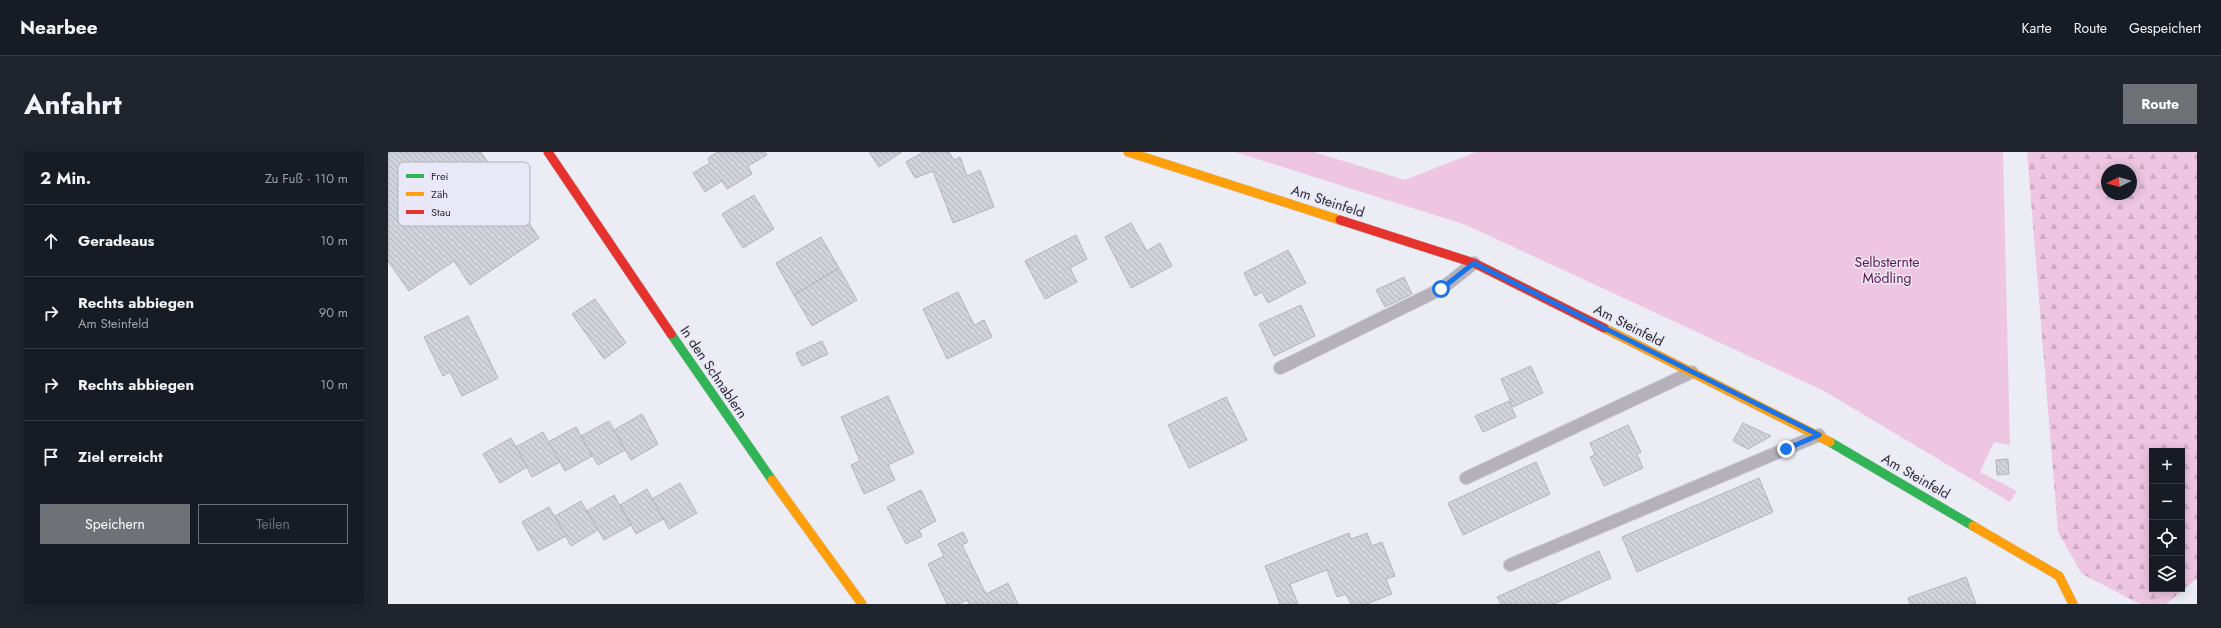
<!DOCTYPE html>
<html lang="de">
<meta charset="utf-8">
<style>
:root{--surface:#171b24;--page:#20242c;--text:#f1f3f6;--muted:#9ea1a6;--line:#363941;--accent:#707077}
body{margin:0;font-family:Jost,sans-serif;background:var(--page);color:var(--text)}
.controls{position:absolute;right:12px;bottom:12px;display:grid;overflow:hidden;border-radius:0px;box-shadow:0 2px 10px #0003}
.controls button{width:36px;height:36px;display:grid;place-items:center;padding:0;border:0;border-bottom:1px solid var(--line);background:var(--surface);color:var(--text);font:20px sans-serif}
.compass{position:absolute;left:1713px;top:12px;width:36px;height:36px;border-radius:50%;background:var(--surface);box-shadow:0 2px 10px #0003;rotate:265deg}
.stop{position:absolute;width:12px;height:12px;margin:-9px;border:3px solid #1a73e8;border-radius:50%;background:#fff}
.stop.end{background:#1a73e8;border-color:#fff;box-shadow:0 1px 4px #0008}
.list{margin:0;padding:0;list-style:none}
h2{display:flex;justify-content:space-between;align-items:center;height:52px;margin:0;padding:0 16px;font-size:17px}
h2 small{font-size:13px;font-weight:400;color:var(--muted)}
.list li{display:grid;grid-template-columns:26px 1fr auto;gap:12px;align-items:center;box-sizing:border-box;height:72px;padding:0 16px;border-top:1px solid var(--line)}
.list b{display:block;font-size:15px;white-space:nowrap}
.list p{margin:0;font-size:13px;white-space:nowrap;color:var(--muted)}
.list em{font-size:13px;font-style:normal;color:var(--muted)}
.actions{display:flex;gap:8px;padding:12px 16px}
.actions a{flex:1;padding:9px 0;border:1px solid var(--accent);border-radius:0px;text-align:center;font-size:14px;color:var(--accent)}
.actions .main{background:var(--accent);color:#fff}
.icon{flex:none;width:22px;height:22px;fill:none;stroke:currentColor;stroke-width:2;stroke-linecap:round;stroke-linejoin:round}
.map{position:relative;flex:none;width:1809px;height:452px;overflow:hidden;border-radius:0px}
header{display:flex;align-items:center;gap:24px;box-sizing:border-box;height:56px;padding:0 20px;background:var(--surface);border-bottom:1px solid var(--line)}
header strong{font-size:19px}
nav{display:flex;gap:22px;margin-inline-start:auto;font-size:14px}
.intro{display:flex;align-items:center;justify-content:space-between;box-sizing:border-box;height:96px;padding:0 24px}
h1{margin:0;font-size:28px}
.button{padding:10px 18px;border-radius:0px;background:var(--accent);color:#fff;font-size:14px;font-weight:700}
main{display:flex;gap:24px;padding:0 24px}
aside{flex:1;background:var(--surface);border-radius:0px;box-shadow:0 2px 10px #0003}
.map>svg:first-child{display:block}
.green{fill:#efc6e2}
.forest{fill:url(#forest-firs);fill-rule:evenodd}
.building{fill:url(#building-back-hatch);stroke:#b3b5bc}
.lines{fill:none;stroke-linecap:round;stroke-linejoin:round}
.lane-casing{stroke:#cacad1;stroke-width:14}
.fast-casing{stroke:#cacad1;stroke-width:10}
.slow-casing{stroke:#cacad1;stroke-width:10}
.jam-casing{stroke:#cacad1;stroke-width:10}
.lane{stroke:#b5b0ba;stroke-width:12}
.fast{stroke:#30b455;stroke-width:9}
.slow{stroke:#ff9f0a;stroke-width:9}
.jam{stroke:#e5322d;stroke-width:9}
.route{stroke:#1a73e8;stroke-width:5}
.labels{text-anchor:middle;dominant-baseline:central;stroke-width:3;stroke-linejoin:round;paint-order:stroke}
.street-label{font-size:14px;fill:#2d2d33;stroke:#e9e8f9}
.park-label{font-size:14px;fill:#63154b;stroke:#e9e8f9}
.key{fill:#e9e8f9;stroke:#b1b0be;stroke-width:1}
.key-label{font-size:11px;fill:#2d2d33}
</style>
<header>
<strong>Nearbee</strong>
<nav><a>Karte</a><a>Route</a><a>Gespeichert</a></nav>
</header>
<div class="intro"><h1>Anfahrt</h1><a class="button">Route</a></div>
<main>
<aside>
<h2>2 Min.<small>Zu Fuß · 110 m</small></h2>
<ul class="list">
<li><svg class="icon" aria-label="ahead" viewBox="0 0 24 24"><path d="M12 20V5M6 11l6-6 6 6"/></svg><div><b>Geradeaus</b></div><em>10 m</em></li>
<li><svg class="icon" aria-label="right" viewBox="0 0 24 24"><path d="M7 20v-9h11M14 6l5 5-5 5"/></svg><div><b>Rechts abbiegen</b><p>Am Steinfeld</p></div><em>90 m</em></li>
<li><svg class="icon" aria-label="right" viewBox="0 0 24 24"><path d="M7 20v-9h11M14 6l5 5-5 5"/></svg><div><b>Rechts abbiegen</b></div><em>10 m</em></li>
<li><svg class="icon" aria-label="arrive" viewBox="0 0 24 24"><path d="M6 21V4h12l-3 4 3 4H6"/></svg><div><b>Ziel erreicht</b></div></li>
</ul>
<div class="actions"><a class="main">Speichern</a><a>Teilen</a></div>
</aside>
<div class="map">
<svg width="1809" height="452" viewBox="0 0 1809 452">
<defs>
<pattern id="forest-firs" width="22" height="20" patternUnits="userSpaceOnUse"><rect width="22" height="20" fill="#efc6e2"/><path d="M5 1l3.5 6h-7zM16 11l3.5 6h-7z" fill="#cdaac2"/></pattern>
<pattern id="building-back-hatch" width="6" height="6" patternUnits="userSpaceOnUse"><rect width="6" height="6" fill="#d1d3da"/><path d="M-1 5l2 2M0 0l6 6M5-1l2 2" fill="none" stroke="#b4b5bc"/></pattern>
</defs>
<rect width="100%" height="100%" fill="#ececf5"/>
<!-- green -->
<path class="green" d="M847,0h79l91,28 71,-28h527l7,293 -16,-3 -14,30 37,19 -7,11 -186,-111 -358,-166z"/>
<!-- forest -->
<path class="forest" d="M1639,0h170v426l-31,26h-26l-58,-30 -24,-42zM1719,18h24v24h-24zM1764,299h30v138h-30z"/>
<!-- building -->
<g class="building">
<path d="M0,0h93l58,86 -69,47 -16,-24 -45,30 -21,-30z"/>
<path d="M329,0h48l2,3 -19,11 4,8 -25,15 -5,-8 -17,11 -12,-19 17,-10 -2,-5z"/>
<path d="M481,0h33l-23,15z"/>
<path d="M535,0h26l5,8 6,-3 7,19 13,-6 14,37 -41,16 -20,-52 -18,7 -9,-16z"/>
<path d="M366,43l20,34 -31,19 -21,-34z"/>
<path d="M743,71l16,28 13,-8 12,23 -41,22 -26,-51z"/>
<path d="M688,83l11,24 -17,9 7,14 -32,17 -20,-38z"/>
<path d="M433,85l18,31 -45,27 -18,-32z"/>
<path d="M900,98l18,33 -38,20 -6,-11 -7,4 -11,-23z"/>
<path d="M451,116l18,32 -45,26 -18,-31z"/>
<path d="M1016,125l8,17 -27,13 -9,-17z"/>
<path d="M570,140l16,33 10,-5 8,17 -45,22 -24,-50z"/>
<path d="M207,147l31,44 -22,16 -32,-45z"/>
<path d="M913,153l14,31 -41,20 -15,-32z"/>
<path d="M80,164l30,62 -36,18 -12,-24 -7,4 -19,-39z"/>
<path d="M434,189l6,13 -26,12 -6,-13z"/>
<path d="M1143,214l12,27 -30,14 -12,-28z"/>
<path d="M500,244l26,57 -26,12 7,15 -31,14 -13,-29 9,-4 -19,-44z"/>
<path d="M838,245l21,43 -58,28 -21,-43z"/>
<path d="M1121,249l7,16 -33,15 -8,-16z"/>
<path d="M254,262l16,30 -27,16 -17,-30z"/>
<path d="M221,269l16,29 -27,15 -17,-29z"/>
<path d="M1355,271l28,13 -23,13 -15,-8z"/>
<path d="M1240,273l13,27 -4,2 6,14 -39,18 -14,-29 5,-2 -5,-12z"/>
<path d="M188,275l16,29 -27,15 -17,-29z"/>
<path d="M155,280l17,30 -28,15 -16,-30z"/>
<path d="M123,286l16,29 -27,16 -17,-29z"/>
<path d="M1620,307l1,15 -12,1 -1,-15z"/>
<path d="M1148,310l14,32 -87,41 -15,-32z"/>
<path d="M1371,326l14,34 -136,60 -15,-35z"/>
<path d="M292,331l17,30 -28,16 -17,-30z"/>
<path d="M259,337l16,30 -27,15 -16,-29z"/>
<path d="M533,338l15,31 -17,9 3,6 -16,8 -19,-37z"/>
<path d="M226,343l17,30 -27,15 -17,-29z"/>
<path d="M193,349l17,29 -27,16 -16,-30z"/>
<path d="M161,355l17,29 -28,15 -16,-29z"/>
<path d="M575,380l5,10 -6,3 24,49 22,-11 10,21h-49l-2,-4 -8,4h-12l-19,-40 16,-8 -6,-12z"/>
<path d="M961,381l2,6 16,-6 5,13 10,-4 13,34 -9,3 6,15 -25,10h-16l-5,-10 -9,3 -10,-27 -37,14 8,20h-18l-15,-38z"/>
<path d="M1211,399l12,27 -57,26h-53l-4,-7z"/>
<path d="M1578,425l10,27h-66l-2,-6z"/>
</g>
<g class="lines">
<defs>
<g id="lane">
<path d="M892,216l161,-79 33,-26"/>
<path d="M1078,326l226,-106"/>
<path d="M1122,413l309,-130"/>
</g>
<g id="fast">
<path d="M283,182l101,146"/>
<path d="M1442,290l143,84"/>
</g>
<g id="slow">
<path d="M740,0l212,68"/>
<path d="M1216,176l226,114"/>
<path d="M384,328l90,124"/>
<path d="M1585,374l86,50 14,28"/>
</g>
<g id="jam">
<path d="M160,0l123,182"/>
<path d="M952,68l134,43 130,65"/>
</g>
</defs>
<!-- lane casing -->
<use href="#lane" class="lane-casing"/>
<!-- fast casing -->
<use href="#fast" class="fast-casing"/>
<!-- slow casing -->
<use href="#slow" class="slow-casing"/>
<!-- jam casing -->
<use href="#jam" class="jam-casing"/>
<!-- lane -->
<use href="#lane" class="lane"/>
<!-- fast -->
<use href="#fast" class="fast"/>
<!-- slow -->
<use href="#slow" class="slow"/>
<!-- jam -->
<use href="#jam" class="jam"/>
</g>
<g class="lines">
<!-- route -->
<path class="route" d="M1053,137l33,-26 345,172 -33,14"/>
</g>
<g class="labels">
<!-- street labels -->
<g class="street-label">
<text transform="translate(940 49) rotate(18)">Am Steinfeld</text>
<text transform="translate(1241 173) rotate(27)">Am Steinfeld</text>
<text transform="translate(326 220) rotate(56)">In den Schnablern</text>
<text transform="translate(1528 324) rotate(30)">Am Steinfeld</text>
</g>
<!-- park labels -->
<g class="park-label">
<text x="1499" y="110">Selbsternte<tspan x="1499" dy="16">Mödling</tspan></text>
</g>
</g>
<!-- legend -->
<rect x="10" y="10" width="132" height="64" rx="6" class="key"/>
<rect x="18" y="22" width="18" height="4" fill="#30b455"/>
<rect x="18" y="40" width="18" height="4" fill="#ff9f0a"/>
<rect x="18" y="58" width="18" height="4" fill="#e5322d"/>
<g class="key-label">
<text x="43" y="28">Frei</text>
<text x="43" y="46">Zäh</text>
<text x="43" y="64">Stau</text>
</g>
</svg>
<div class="controls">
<button>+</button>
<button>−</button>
<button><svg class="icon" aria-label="locate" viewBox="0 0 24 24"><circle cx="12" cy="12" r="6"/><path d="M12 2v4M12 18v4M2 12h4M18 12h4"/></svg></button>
<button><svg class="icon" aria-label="layers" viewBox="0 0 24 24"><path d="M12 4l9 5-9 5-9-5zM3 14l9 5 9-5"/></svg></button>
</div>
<svg class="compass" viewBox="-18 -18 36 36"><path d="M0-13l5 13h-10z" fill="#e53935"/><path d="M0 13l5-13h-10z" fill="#9ea1a6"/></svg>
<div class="stop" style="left:1053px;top:137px"></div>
<div class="stop end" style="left:1398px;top:297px"></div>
</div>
</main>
